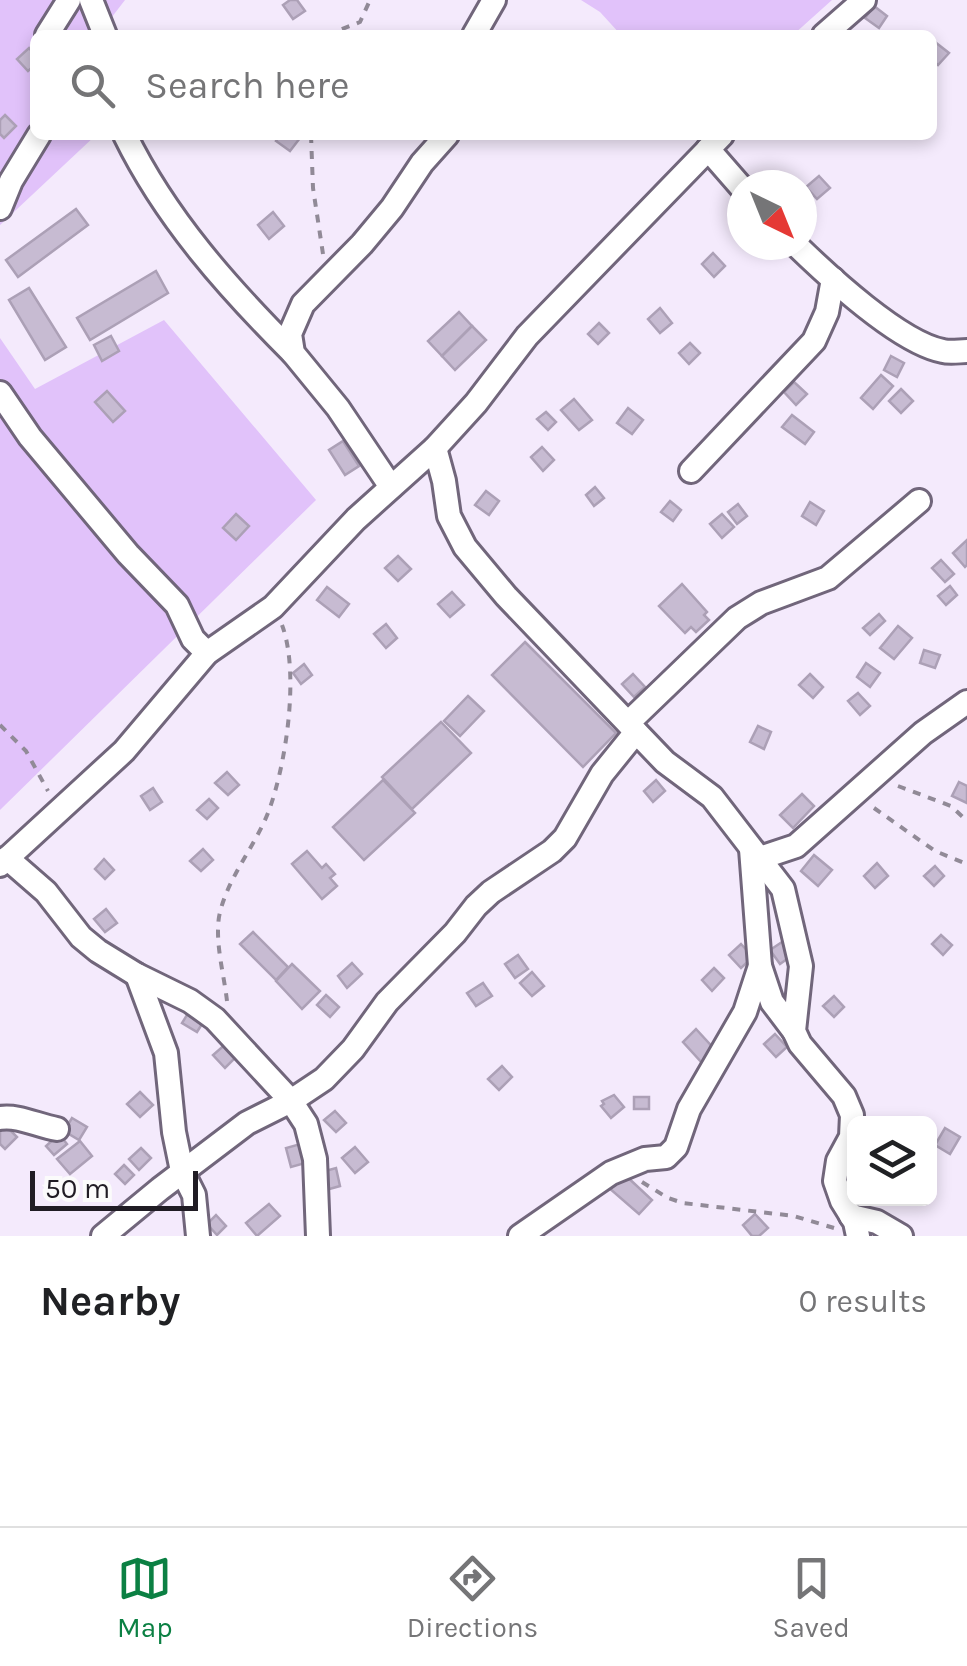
<!DOCTYPE html>
<style>
:root{--surface:#fff;--page:#f6f6f6;--text:#202124;--muted:#757577;--line:#e0e0e0;--accent:#0b8043}
body{margin:0;font-family:Karla,sans-serif;background:var(--page);color:var(--text)}
.controls{position:absolute;right:30px;bottom:30px;display:grid;overflow:hidden;border-radius:15px;box-shadow:0 5px 15px #0003}
.controls button{width:90px;height:90px;display:grid;place-items:center;padding:0;border:0;border-bottom:2px solid var(--line);background:var(--surface);color:var(--text);font:50px sans-serif}
.compass{position:absolute;left:727px;top:170px;width:90px;height:90px;border-radius:50%;background:var(--surface);box-shadow:0 5px 15px #0003;rotate:137deg}
.scale{position:absolute;left:30px;bottom:25px;width:168px;box-sizing:border-box;padding-left:10px;border:5px solid #201c24;border-top:0;font-size:28px;line-height:35px;white-space:nowrap;color:#201c24;-webkit-text-stroke:8px #fbfbfb;paint-order:stroke}
.list{margin:0;padding:0;list-style:none}
h2{display:flex;justify-content:space-between;align-items:center;height:130px;margin:0;padding:0 40px;font-size:42px}
h2 small{font-size:32px;font-weight:400;color:var(--muted)}
.icon{flex:none;width:55px;height:55px;fill:none;stroke:currentColor;stroke-width:2;stroke-linecap:round;stroke-linejoin:round}
.map{position:relative;flex:none;width:967px;height:1236px;overflow:hidden}
.search{position:absolute;background:var(--surface);box-shadow:0 5px 15px #0003;left:30px;right:30px;top:30px;height:110px;display:flex;align-items:center;gap:25px;box-sizing:border-box;padding:0 35px;border-radius:15px;color:var(--muted);font-size:38px}
.sheet{height:290px;background:var(--surface)}
nav{display:flex;justify-content:space-around;align-items:center;box-sizing:border-box;height:140px;border-top:2px solid var(--line);background:var(--surface);font-size:28px;color:var(--muted)}
nav a{display:grid;justify-items:center;gap:5px}
nav .on{color:var(--accent)}
.map>svg:first-child{display:block}
.green{fill:#e1c2fa}
.building{fill:#c7bbd2;stroke:#aca0b6;stroke-width:2.5}
.lines{fill:none;stroke-linecap:round;stroke-linejoin:round}
.street-casing{stroke:#71667b;stroke-width:28}
.path{stroke:#918a97;stroke-width:4;stroke-dasharray:8 8;stroke-linecap:butt}
.street{stroke:#fff;stroke-width:22}
</style>
<div class="map">
<svg width="967" height="1236" viewBox="0 0 967 1236">
<rect width="100%" height="100%" fill="#f4eafc"/>
<!-- green -->
<g class="green">
<path d="M0,0h125l-27,35h-63v100h61l-96,90z"/>
<path d="M581,0h251l-39,35h-172l-21,-23z"/>
<path d="M164,320l152,180 -316,310v-472l35,51z"/>
</g>
<!-- building -->
<g class="building">
<path d="M290,0h7l8,11 -12,8 -10,-14z"/>
<path d="M874,6l13,10 -8,12 -14,-10z"/>
<path d="M935,42l14,11 -11,12 -6,-5v-15z"/>
<path d="M29,48l6,7v10l-7,6 -11,-12z"/>
<path d="M5,115l11,11 -12,12 -4,-4v-14z"/>
<path d="M280,135h16l4,3 -10,13 -14,-10z"/>
<path d="M819,176l11,12 -13,11 -11,-12z"/>
<path d="M76,209l12,16 -70,52 -12,-17z"/>
<path d="M273,212l11,14 -15,13 -11,-14z"/>
<path d="M713,253l12,13 -11,11 -12,-13z"/>
<path d="M156,271l12,22 -78,47 -13,-22z"/>
<path d="M29,288l37,59 -21,13 -36,-60z"/>
<path d="M660,308l12,15 -12,10 -12,-14z"/>
<path d="M459,312l13,14 -30,30 -14,-15z"/>
<path d="M599,323l10,10 -11,11 -10,-10z"/>
<path d="M472,326l14,14 -31,30 -13,-14z"/>
<path d="M111,336l8,15 -17,10 -8,-16z"/>
<path d="M690,343l10,10 -11,11 -10,-11z"/>
<path d="M891,356l13,7 -7,14 -13,-7z"/>
<path d="M881,375l12,11 -20,23 -12,-11z"/>
<path d="M794,382l13,12 -11,11 -12,-13z"/>
<path d="M901,389l12,12 -12,12 -12,-12z"/>
<path d="M107,391l18,20 -12,11 -18,-20z"/>
<path d="M574,399l18,21 -13,10 -18,-20z"/>
<path d="M628,408l15,12 -11,14 -15,-11z"/>
<path d="M546,412l10,10 -8,8 -11,-11z"/>
<path d="M792,415l22,17 -9,12 -23,-17z"/>
<path d="M343,441l16,25 -14,9 -16,-25z"/>
<path d="M542,447l12,13 -11,11 -12,-14z"/>
<path d="M595,487l9,11 -10,8 -8,-11z"/>
<path d="M486,491l13,10 -10,14 -14,-10z"/>
<path d="M670,501l11,9 -8,11 -12,-9z"/>
<path d="M810,502l14,9 -8,14 -14,-9z"/>
<path d="M738,504l9,12 -10,8 -9,-12z"/>
<path d="M236,514l13,12 -13,14 -13,-12z"/>
<path d="M722,514l12,13 -12,11 -12,-14z"/>
<path d="M967,540v25l-2,2 -12,-14z"/>
<path d="M398,556l13,13 -13,12 -13,-13z"/>
<path d="M941,560l13,14 -9,8 -13,-14z"/>
<path d="M682,584l25,28 -3,3 5,5 -13,12 -5,-5 -6,6 -26,-27z"/>
<path d="M950,586l7,9 -11,10 -8,-9z"/>
<path d="M327,587l22,17 -10,13 -22,-17z"/>
<path d="M452,592l12,13 -14,12 -12,-13z"/>
<path d="M879,614l6,7 -15,14 -7,-7z"/>
<path d="M386,624l11,14 -11,10 -12,-14z"/>
<path d="M898,626l14,12 -18,21 -14,-11z"/>
<path d="M525,642l91,91 -33,34 -91,-92z"/>
<path d="M924,650l16,5 -5,13 -15,-5z"/>
<path d="M866,663l14,10 -10,14 -13,-10z"/>
<path d="M304,664l8,11 -11,9 -8,-11z"/>
<path d="M633,674l12,13 -11,10 -12,-13z"/>
<path d="M810,674l13,13 -10,11 -14,-13z"/>
<path d="M858,693l12,13 -10,9 -12,-14z"/>
<path d="M468,696l16,15 -24,25 -16,-15z"/>
<path d="M441,722l30,31 -59,56 -30,-32z"/>
<path d="M758,726l13,6 -7,17 -14,-7z"/>
<path d="M227,772l12,13 -11,10 -13,-12z"/>
<path d="M383,780l32,33 -51,47 -31,-33z"/>
<path d="M656,780l9,11 -12,11 -9,-11z"/>
<path d="M959,782l8,4v17l-15,-7z"/>
<path d="M153,788l9,14 -12,8 -9,-14z"/>
<path d="M802,794l12,12 -21,22 -13,-13z"/>
<path d="M209,799l9,9 -11,11 -10,-9z"/>
<path d="M203,849l10,11 -12,11 -11,-10z"/>
<path d="M307,851l15,17 4,-4 9,10 -5,4 7,8 -15,13 -30,-35z"/>
<path d="M814,855l18,15 -14,16 -17,-15z"/>
<path d="M104,859l10,11 -9,9 -10,-10z"/>
<path d="M877,863l11,13 -13,12 -11,-12z"/>
<path d="M935,866l9,10 -10,10 -10,-10z"/>
<path d="M106,909l11,14 -12,9 -11,-13z"/>
<path d="M253,932l35,35 -12,13 -36,-36z"/>
<path d="M941,935l11,10 -9,10 -11,-11z"/>
<path d="M785,940l9,14 -14,10 -10,-14z"/>
<path d="M741,944l12,13 -12,11 -12,-13z"/>
<path d="M518,955l10,14 -13,9 -10,-14z"/>
<path d="M352,963l10,11 -15,14 -9,-12z"/>
<path d="M292,964l28,27 -18,18 -26,-28z"/>
<path d="M714,968l10,10 -12,13 -10,-11z"/>
<path d="M532,972l12,14 -12,10 -12,-13z"/>
<path d="M483,983l9,13 -16,10 -9,-13z"/>
<path d="M326,995l13,12 -9,10 -13,-12z"/>
<path d="M834,996l10,11 -10,10 -11,-11z"/>
<path d="M192,1007l15,9 -10,16 -15,-9z"/>
<path d="M696,1029l21,23 -14,12 -20,-22z"/>
<path d="M775,1034l12,13 -11,10 -12,-13z"/>
<path d="M228,1042l11,12 -14,14 -12,-13z"/>
<path d="M502,1066l10,11 -13,13 -11,-11z"/>
<path d="M140,1092l13,13 -13,12 -13,-13z"/>
<path d="M614,1095l10,12 -13,11 -10,-12 3,-2 -2,-3z"/>
<rect x="634" y="1097" width="15" height="12"/>
<path d="M335,1111l11,12 -10,9 -12,-12z"/>
<path d="M72,1118l15,9 -8,13 -15,-9z"/>
<path d="M5,1125l12,12 -12,12 -5,-5v-14z"/>
<path d="M945,1128l15,9 -10,17 -15,-9z"/>
<path d="M59,1134l8,10 -13,11 -8,-9z"/>
<path d="M80,1141l12,15 -22,18 -13,-15z"/>
<path d="M304,1143l5,19 -18,5 -5,-19z"/>
<path d="M355,1147l13,15 -13,11 -13,-15z"/>
<path d="M141,1148l10,10 -12,12 -10,-11z"/>
<path d="M124,1165l10,10 -9,9 -10,-10z"/>
<path d="M336,1168l4,18 -14,4 -4,-18z"/>
<path d="M623,1173l29,27 -13,14 -30,-26z"/>
<path d="M269,1204l11,12 -23,20 -11,-13z"/>
<path d="M755,1214l13,14 -9,8h-7l-9,-11z"/>
<path d="M216,1215l10,11 -9,9 -10,-11z"/>
</g>
<g class="lines">
<defs>
<g id="street">
<path d="M91,0l14,35"/>
<path d="M47,35l22,-35"/>
<path d="M474,35l20,-35"/>
<path d="M824,35l40,-35"/>
<path d="M125,135c41,84 103,153 168,218"/>
<path d="M708,149l34,39"/>
<path d="M0,208l11,-27 28,-46"/>
<path d="M796,245c32,31 104,98 147,106 7,2 17,0 24,0"/>
<path d="M0,393l30,44 98,117 49,51 16,34 14,14"/>
<path d="M435,448l9,33 5,35 16,31 41,49 159,166 47,35 71,92 18,77 -7,65 6,13 44,52 8,19 -1,22 -13,24 -3,20 7,20 13,21 3,14"/>
<path d="M691,471l123,-130 13,-29 6,-33"/>
<path d="M391,487l-53,-79 -45,-55 -3,-19 13,-30 59,-60 30,-36 30,-45 25,-28"/>
<path d="M628,723l109,-105 24,-15 67,-25 91,-77"/>
<path d="M751,849l9,117 12,36 22,29"/>
<path d="M7,858l39,34 35,45 17,14 39,24 53,26 25,18 76,82 15,23 9,35 3,77"/>
<path d="M760,858l36,-12 127,-113 44,-31"/>
<path d="M0,865l124,-114 83,-98 66,-46 83,-88 79,-71 41,-45 51,-67 195,-201"/>
<path d="M137,975l29,78 8,79 8,39 12,24 4,41"/>
<path d="M0,1118c19,-3 38,8 57,11"/>
<path d="M851,1216l26,6 24,14"/>
<path d="M103,1236l57,-47 87,-66 44,-22 33,-22 29,-30 34,-47 68,-69 21,-27 15,-14 61,-41 13,-13 37,-64 34,-42"/>
<path d="M520,1236l91,-63 34,-14 21,-2 10,-10 13,-38 56,-97 15,-46"/>
</g>
</defs>
<!-- street casing -->
<use href="#street" class="street-casing"/>
<!-- path -->
<g class="path">
<path d="M327,35l33,-13 10,-22"/>
<path d="M311,135l2,53 10,66"/>
<path d="M0,725l26,26 22,40"/>
<path d="M898,786l53,20 16,15"/>
<path d="M874,808l61,43 32,13"/>
<path d="M227,1001c-3,-27 -12,-57 -8,-84 7,-37 35,-69 49,-104 18,-47 32,-140 14,-188"/>
<path d="M642,1182l26,16 15,5 111,13 40,12"/>
</g>
<!-- street -->
<use href="#street" class="street"/>
</g>
</svg>
<div class="controls">
<button><svg class="icon" aria-label="layers" viewBox="0 0 24 24"><path d="M12 4l9 5-9 5-9-5zM3 14l9 5 9-5"/></svg></button>
</div>
<svg class="compass" viewBox="-18 -18 36 36"><path d="M0-13l5 13h-10z" fill="#e53935"/><path d="M0 13l5-13h-10z" fill="#757577"/></svg>
<div class="scale">50 m</div>
<div class="search"><svg class="icon" aria-label="search" viewBox="0 0 24 24"><circle cx="10" cy="10" r="6"/><path d="M15 15l6 6"/></svg>Search here</div>
</div>
<section class="sheet">
<h2>Nearby<small>0 results</small></h2>
<ul class="list">
</ul>
</section>
<nav>
<a class="on"><svg class="icon" aria-label="map" viewBox="0 0 24 24"><path d="M3 6l6-2 6 2 6-2v14l-6 2-6-2-6 2zM9 4v14M15 6v14"/></svg>Map</a>
<a><svg class="icon" aria-label="directions" viewBox="0 0 24 24"><path d="M12 3l9 9-9 9-9-9zM9 14v-3h6M13 9l2 2-2 2"/></svg>Directions</a>
<a><svg class="icon" aria-label="saved" viewBox="0 0 24 24"><path d="M7 4h10v16l-5-4-5 4z"/></svg>Saved</a>
</nav>
